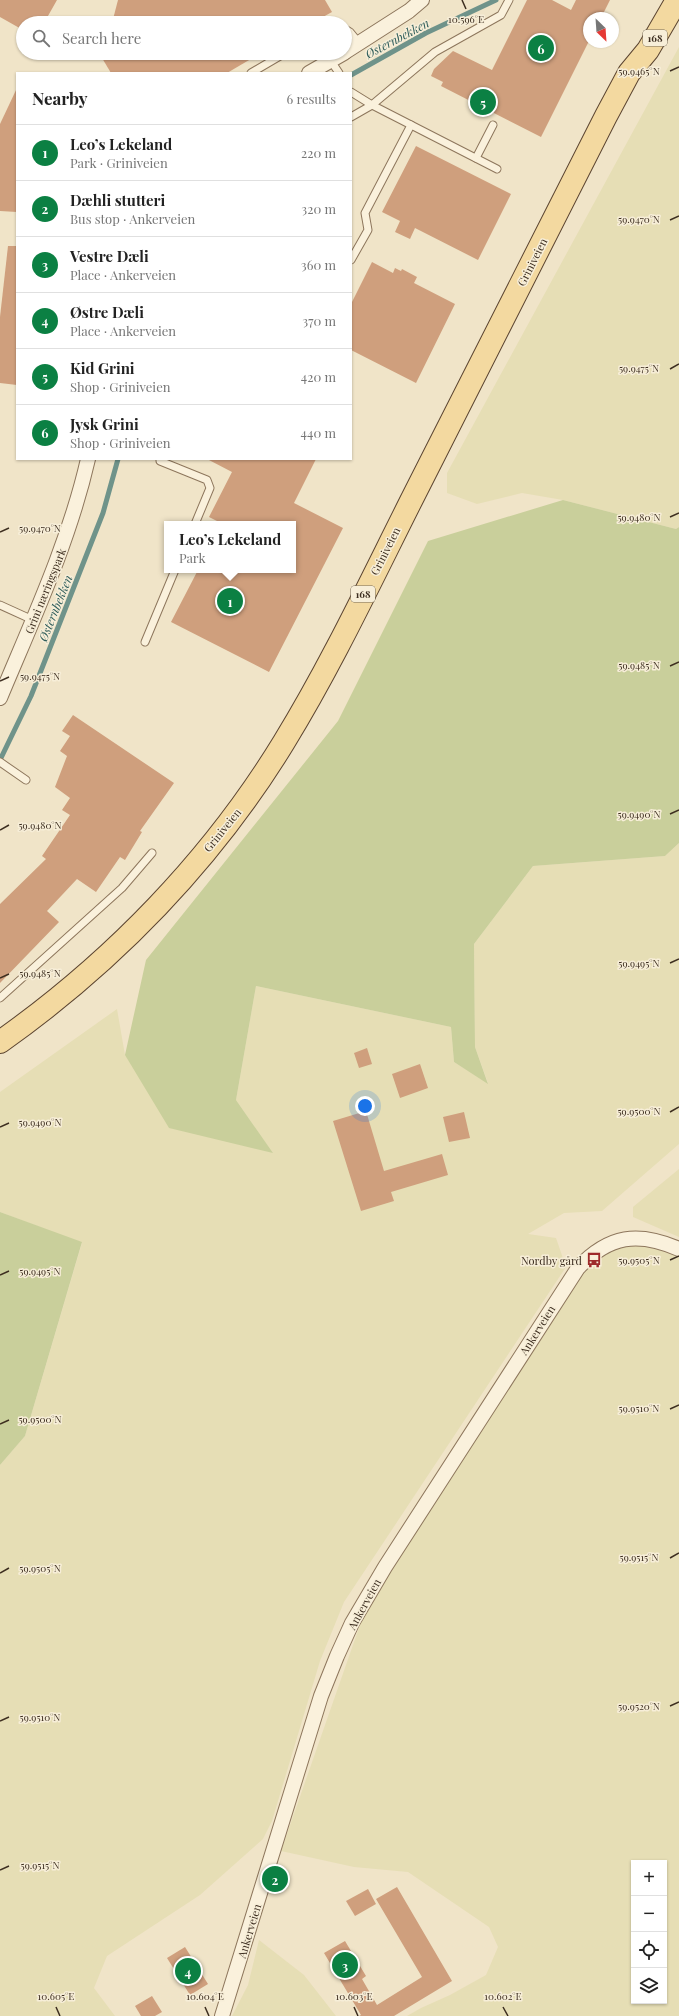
<!DOCTYPE html>
<meta charset="utf-8">
<style>
:root{--surface:#fff;--page:#f6f6f6;--text:#222;--muted:#767676;--line:#e0e0e0;--accent:#0b8043}
body{margin:0;font-family:"Playfair Display",serif;background:var(--page);color:var(--text)}
.controls{position:absolute;right:12px;bottom:12px;display:grid;overflow:hidden;border-radius:0px;box-shadow:0 1px 3px #0004}
.controls button{width:36px;height:36px;display:grid;place-items:center;padding:0;border:0;border-bottom:1px solid var(--line);background:var(--surface);color:var(--text);font:20px sans-serif}
.compass{position:absolute;left:583px;top:12px;width:36px;height:36px;border-radius:50%;background:var(--surface);box-shadow:0 1px 3px #0004;rotate:155deg}
.you{position:absolute;left:365px;top:1106px;width:14px;height:14px;margin:-10px;border:3px solid #fff;border-radius:50%;background:#1a73e8;box-shadow:0 0 0 6px #1a73e833}
.badge{display:grid;place-items:center;width:26px;height:26px;border-radius:50%;background:var(--accent);color:#fff;font-size:13px;font-weight:700}
.pin{position:absolute;translate:-50% -50%;border:2px solid #fff;box-shadow:0 1px 4px #0006}
.popup{position:absolute;left:164px;top:521px;width:132px;height:52px;box-sizing:border-box;display:grid;place-content:center;border-radius:0px;background:var(--surface);filter:drop-shadow(0 1px 3px #0005);font-size:13px;white-space:nowrap;color:var(--muted)}
.popup b{font-size:15px;color:var(--text)}
.popup::after{content:'';position:absolute;left:50%;top:100%;margin-left:-8px;border:8px solid transparent;border-top-color:var(--surface)}
.list{margin:0;padding:0;list-style:none}
h2{display:flex;justify-content:space-between;align-items:center;height:52px;margin:0;padding:0 16px;font-size:17px}
h2 small{font-size:13px;font-weight:400;color:var(--muted)}
.list li{display:grid;grid-template-columns:26px 1fr auto;gap:12px;align-items:center;box-sizing:border-box;height:56px;padding:0 16px;border-top:1px solid var(--line)}
.list b{display:block;font-size:15px;white-space:nowrap}
.list p{margin:0;font-size:13px;white-space:nowrap;color:var(--muted)}
.list em{font-size:13px;font-style:normal;color:var(--muted)}
.icon{flex:none;width:22px;height:22px;fill:none;stroke:currentColor;stroke-width:2;stroke-linecap:round;stroke-linejoin:round}
.map{position:relative;flex:none;width:679px;height:2016px;overflow:hidden}
.search{position:absolute;background:var(--surface);box-shadow:0 1px 3px #0004;left:16px;top:16px;width:336px;height:44px;display:flex;align-items:center;gap:10px;box-sizing:border-box;padding:0 14px;border-radius:22px;color:var(--muted);font-size:15px}
.panel{position:absolute;background:var(--surface);box-shadow:0 1px 3px #0004;left:16px;top:72px;width:336px;height:388px;border-radius:0px}
.map>svg:first-child{display:block}
.farmland{fill:#e6deb5;fill-rule:evenodd}
.green{fill:#c9cf9b}
.lines{fill:none;stroke-linecap:round;stroke-linejoin:round}
.stream{stroke:#6f938a;stroke-width:5}
.building{fill:#cf9f7d}
.lane-casing{stroke:#8d765c;stroke-width:9}
.street-casing{stroke:#8d765c;stroke-width:16}
.primary-casing{stroke:#5b4430;stroke-width:24}
.lane{stroke:#faf1dc;stroke-width:7}
.street{stroke:#faf1dc;stroke-width:14}
.primary{stroke:#f3d9a0;stroke-width:22}
.ticks{fill:none;stroke:#3d2e20;stroke-width:1.5}
.labels{text-anchor:middle;dominant-baseline:central;stroke-width:3;stroke-linejoin:round;paint-order:stroke}
.shield{fill:#f7eed8;stroke:#756857;stroke-width:1}
.shield-label{font-size:10px;font-weight:bold;fill:#3d2e20}
.street-label{font-size:11px;fill:#3d2e20;stroke:#f7eed8}
.poi-label{font-size:11px;fill:#3d2e20;stroke:#f7eed8;text-anchor:end}
.water-label{font-size:12px;font-style:italic;fill:#2f5d5a;stroke:#f7eed8}
.ticks-label{font-size:10px;text-anchor:middle;fill:#3d2e20;stroke:#f7eed8;stroke-width:3;stroke-linejoin:round;paint-order:stroke}
</style>
<div class="map">
<svg width="679" height="2016" viewBox="0 0 679 2016">
<rect width="100%" height="100%" fill="#f0e4c8"/>
<!-- farmland -->
<g class="farmland">
<path d="M679,47v480l-3,2 -113,-29 -41,-7 -45,11 -30,-11v-20z"/>
<path d="M679,843v301l-77,67 -38,2 -36,21 28,4 10,29 -222,335 -24,59 -48,160 -9,18 -63,56 -93,61 -13,32 21,28h-115v-551l25,-29 57,-193 -82,-31v-120l117,-83 8,46 147,97 -36,-52 20,-114 195,41 3,35 34,21 -13,-36 -1,-103 59,-78 132,-10z"/>
<path d="M679,1169v68l-46,-20v-10z"/>
<path d="M635,1243l44,13v760h-272l14,-8 29,-13 36,-20 12,-28 -9,-20 -81,-55 -54,-5 -73,-16 80,-229 88,-150 125,-189 27,-31zM634,1863h30v138h-30z"/>
<path d="M259,1940l45,35 32,41h-104l16,-31z"/>
</g>
<!-- green -->
<g class="green">
<path d="M563,500l113,29 3,-2v316l-14,13 -132,10 -59,78 1,103 13,37 -34,-22 -3,-35 -195,-41 -20,114 37,53 -104,-25 -44,-73 21,-95 192,-239 90,-180z"/>
<path d="M0,1212l82,30 -57,194 -25,29z"/>
</g>
<g class="lines">
<!-- stream -->
<g class="stream">
<path d="M351,75l75,-42 70,-33"/>
<path d="M0,760l31,-64 72,-183 15,-54"/>
</g>
</g>
<!-- building -->
<g class="building">
<path d="M0,0h57l-13,23h-21v7l-23,-13z"/>
<path d="M118,0h207l7,12 -20,11h-200z"/>
<path d="M527,0h25l19,10 5,-10h34l-9,18h-12v23l-48,96 -100,-51 2,-4 -12,-6 3,-7 19,-18 39,19z"/>
<path d="M99,53h162l-34,20h-116z"/>
<path d="M17,88v124l-17,-1v-87z"/>
<path d="M416,146l95,48 -33,66 -63,-32 -5,11 -15,-7 5,-11 -18,-9z"/>
<path d="M8,246h9v139l-17,-2v-66z"/>
<path d="M372,262l21,11 2,-5 6,3 1,-2 15,8 -3,6 41,21 -39,79 -65,-33v-46z"/>
<path d="M207,459h109l-22,44 49,25 -74,144 -98,-50 27,-52h95v-46h-70l-14,-7 23,-45z"/>
<path d="M73,715l101,68 -34,48 2,1 -17,28 -5,-3 -24,35 -19,-13 -30,32 12,11 -59,61v-79l46,-45 -4,-3 28,-41 -8,-5 8,-12 -15,-11 12,-31 -7,-5 10,-15 -8,-5z"/>
<path d="M367,1048l5,16 -13,4 -5,-15z"/>
<path d="M420,1064l8,24 -28,10 -8,-24z"/>
<path d="M366,1111l18,60 58,-17 6,21 -57,17 3,9 -33,10 -28,-90z"/>
<path d="M464,1112l6,26 -21,4 -6,-25z"/>
<path d="M397,1887l55,94 -58,35h-35l2,-1 -37,-62 21,-12 21,35 -4,3 15,26 45,-28 -46,-78z"/>
<path d="M368,1889l8,15 -21,12 -9,-15z"/>
<path d="M185,1947l23,37 -18,11 -23,-37z"/>
<path d="M152,1996l10,16 -7,4h-14l-6,-10z"/>
</g>
<g class="lines">
<defs>
<g id="lane">
<path d="M345,29l5,3 9,11"/>
<path d="M331,61l8,12"/>
<path d="M251,73l34,-20"/>
<path d="M351,92l21,13 125,64"/>
<path d="M351,117l21,-12 63,-53 66,-37 8,-15"/>
<path d="M476,158l17,-33"/>
<path d="M351,260l17,-30 -3,-17 46,-88"/>
<path d="M160,459v2l47,19 3,8 -15,36"/>
<path d="M0,605l33,15"/>
<path d="M145,642l30,-72"/>
<path d="M0,762l26,18"/>
<path d="M0,998l122,-110 30,-35"/>
</g>
<g id="street">
<path d="M345,52l64,-41 13,-11"/>
<path d="M309,73l35,-20"/>
<path d="M0,698c33,-79 69,-156 88,-239"/>
<path d="M222,2016l99,-320 16,-40 15,-33 33,-56 193,-299c31,-33 60,-37 101,-19"/>
</g>
<path id="primary" d="M0,1042c113,-80 212,-182 284,-300 49,-80 89,-166 131,-249 64,-126 127,-252 191,-377l23,-43 19,-23 29,-50"/>
</defs>
<!-- lane casing -->
<use href="#lane" class="lane-casing"/>
<!-- street casing -->
<use href="#street" class="street-casing"/>
<!-- primary casing -->
<use href="#primary" class="primary-casing"/>
<!-- lane -->
<use href="#lane" class="lane"/>
<!-- street -->
<use href="#street" class="street"/>
<!-- primary -->
<use href="#primary" class="primary"/>
</g>
<!-- ticks -->
<path class="ticks" d="M462,0l4,9M670,71l9,-4M670,220l9,-4M670,369l9,-5M670,517l9,-4M0,532l9,-4M670,666l9,-4M0,681l9,-4M670,814l9,-4M0,830l9,-5M670,963l9,-4M0,978l9,-4M670,1112l9,-5M0,1127l9,-4M670,1260l9,-4M0,1275l9,-4M670,1409l9,-4M0,1424l9,-4M670,1558l9,-5M0,1573l9,-5M670,1706l9,-4M0,1721l9,-4M0,1870l9,-4M56,2007l4,9M205,2007l4,9M354,2007l4,9M503,2007l5,9"/>
<!-- icons -->
<defs>
<symbol id="bus-bare" viewBox="-9 -9 18 18"><path d="M-5-6H5V4H4V6H2V4H-2V6H-4V4H-5ZM-3.5-4V0h7V-4ZM-3.5 1.2v1.5H-2V1.2ZM2 1.2v1.5H3.5V1.2Z" fill="#9e2a2b" stroke="#f7eed8" stroke-width="2.5" paint-order="stroke"/></symbol>
</defs>
<g fill-rule="evenodd">
<use href="#bus-bare" x="583" y="1249" width="22" height="22"/>
</g>
<g class="labels">
<!-- shield labels -->
<g class="shield">
<rect x="643" y="30" width="24" height="16" rx="3"/>
<rect x="351" y="586" width="24" height="16" rx="3"/>
</g>
<g class="shield-label">
<text x="655" y="38">168</text>
<text x="363" y="594">168</text>
</g>
<!-- street labels -->
<g class="street-label">
<text transform="translate(532 262) rotate(-63)">Griniveien</text>
<text transform="translate(385 551) rotate(-63)">Griniveien</text>
<text transform="translate(45 591) rotate(-68)">Grini næringspark</text>
<text transform="translate(222 830) rotate(-51)">Griniveien</text>
<text transform="translate(537 1330) rotate(-58)">Ankerveien</text>
<text transform="translate(364 1604) rotate(-61)">Ankerveien</text>
<text transform="translate(249 1931) rotate(-73)">Ankerveien</text>
</g>
<!-- poi labels -->
<g class="poi-label">
<text x="582" y="1260">Nordby gård</text>
</g>
<!-- water labels -->
<g class="water-label">
<text transform="translate(397 38) rotate(-28)">Østernbekken</text>
<text transform="translate(55 608) rotate(-68)">Østernbekken</text>
</g>
</g>
<g class="ticks-label">
<text x="466" y="23">10.596°E</text>
<text x="639" y="75">59.9465°N</text>
<text x="639" y="223">59.9470°N</text>
<text x="639" y="372">59.9475°N</text>
<text x="639" y="521">59.9480°N</text>
<text x="40" y="532">59.9470°N</text>
<text x="639" y="669">59.9485°N</text>
<text x="40" y="680">59.9475°N</text>
<text x="639" y="818">59.9490°N</text>
<text x="40" y="829">59.9480°N</text>
<text x="639" y="967">59.9495°N</text>
<text x="40" y="977">59.9485°N</text>
<text x="639" y="1115">59.9500°N</text>
<text x="40" y="1126">59.9490°N</text>
<text x="639" y="1264">59.9505°N</text>
<text x="40" y="1275">59.9495°N</text>
<text x="639" y="1412">59.9510°N</text>
<text x="40" y="1423">59.9500°N</text>
<text x="639" y="1561">59.9515°N</text>
<text x="40" y="1572">59.9505°N</text>
<text x="639" y="1710">59.9520°N</text>
<text x="40" y="1721">59.9510°N</text>
<text x="40" y="1869">59.9515°N</text>
<text x="56" y="2000">10.605°E</text>
<text x="205" y="2000">10.604°E</text>
<text x="354" y="2000">10.603°E</text>
<text x="503" y="2000">10.602°E</text>
</g>
</svg>
<div class="controls">
<button>+</button>
<button>−</button>
<button><svg class="icon" aria-label="locate" viewBox="0 0 24 24"><circle cx="12" cy="12" r="6"/><path d="M12 2v4M12 18v4M2 12h4M18 12h4"/></svg></button>
<button><svg class="icon" aria-label="layers" viewBox="0 0 24 24"><path d="M12 4l9 5-9 5-9-5zM3 14l9 5 9-5"/></svg></button>
</div>
<svg class="compass" viewBox="-18 -18 36 36"><path d="M0-13l5 13h-10z" fill="#e53935"/><path d="M0 13l5-13h-10z" fill="#767676"/></svg>
<div class="you"></div>
<div class="pin badge" style="left:230px;top:601px">1</div>
<div class="popup"><b>Leo’s Lekeland</b>Park</div>
<div class="pin badge" style="left:275px;top:1879px">2</div>
<div class="pin badge" style="left:345px;top:1965px">3</div>
<div class="pin badge" style="left:188px;top:1971px">4</div>
<div class="pin badge" style="left:483px;top:102px">5</div>
<div class="pin badge" style="left:541px;top:48px">6</div>
<div class="search"><svg class="icon" aria-label="search" viewBox="0 0 24 24"><circle cx="10" cy="10" r="6"/><path d="M15 15l6 6"/></svg>Search here</div>
<section class="panel">
<h2>Nearby<small>6 results</small></h2>
<ul class="list">
<li><span class="badge">1</span><div><b>Leo’s Lekeland</b><p>Park · Griniveien</p></div><em>220 m</em></li>
<li><span class="badge">2</span><div><b>Dæhli stutteri</b><p>Bus stop · Ankerveien</p></div><em>320 m</em></li>
<li><span class="badge">3</span><div><b>Vestre Dæli</b><p>Place · Ankerveien</p></div><em>360 m</em></li>
<li><span class="badge">4</span><div><b>Østre Dæli</b><p>Place · Ankerveien</p></div><em>370 m</em></li>
<li><span class="badge">5</span><div><b>Kid Grini</b><p>Shop · Griniveien</p></div><em>420 m</em></li>
<li><span class="badge">6</span><div><b>Jysk Grini</b><p>Shop · Griniveien</p></div><em>440 m</em></li>
</ul>
</section>
</div>
